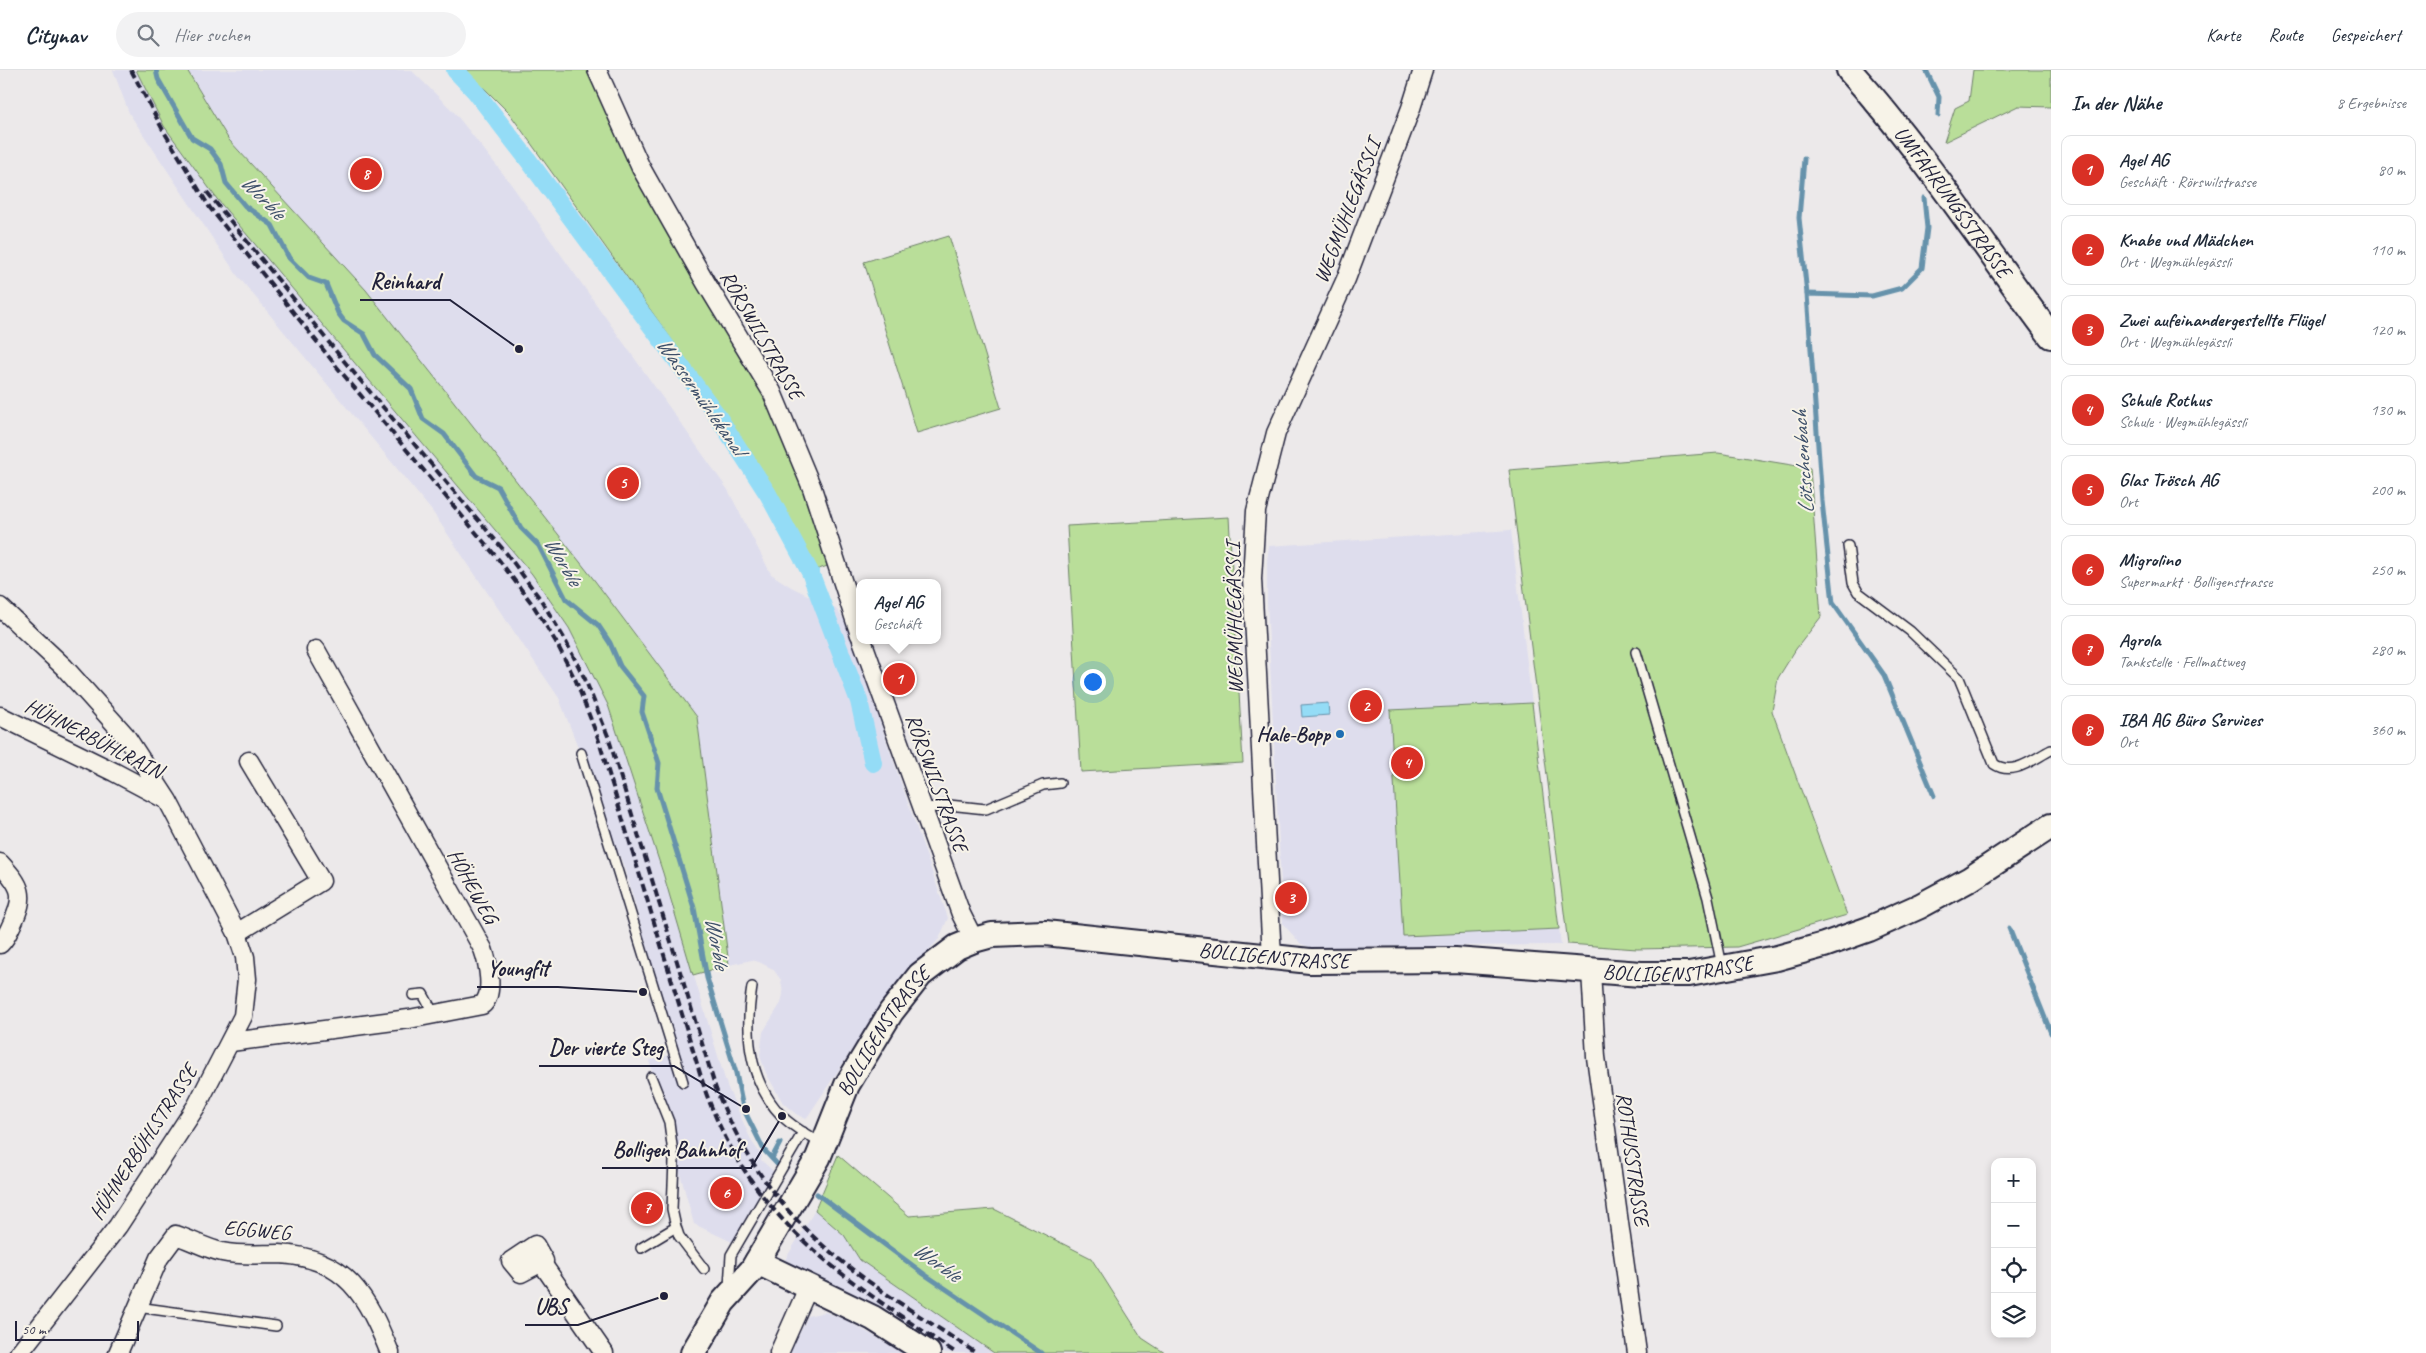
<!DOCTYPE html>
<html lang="de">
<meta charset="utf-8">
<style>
:root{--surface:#fff;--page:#f2f2f3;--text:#1f2937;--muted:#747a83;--line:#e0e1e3;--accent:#d93025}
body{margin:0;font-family:Caveat,sans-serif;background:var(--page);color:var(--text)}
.controls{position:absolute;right:15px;bottom:15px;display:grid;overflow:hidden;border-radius:10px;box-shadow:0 2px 8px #0003}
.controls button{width:45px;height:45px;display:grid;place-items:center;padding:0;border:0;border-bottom:1px solid var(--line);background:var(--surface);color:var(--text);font:25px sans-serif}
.scale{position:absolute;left:15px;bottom:12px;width:124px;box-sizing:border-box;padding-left:5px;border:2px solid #22223b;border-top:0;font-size:14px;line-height:18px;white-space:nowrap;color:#22223b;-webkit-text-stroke:4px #f7f3e8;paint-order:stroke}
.you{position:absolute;left:1092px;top:611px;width:18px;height:18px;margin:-12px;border:4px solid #fff;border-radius:50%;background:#1a73e8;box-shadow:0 0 0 8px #1a73e833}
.badge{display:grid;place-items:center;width:32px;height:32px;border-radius:50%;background:var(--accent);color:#fff;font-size:16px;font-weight:700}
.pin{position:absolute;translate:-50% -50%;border:2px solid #fff;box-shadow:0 1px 5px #0006}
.popup{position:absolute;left:856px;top:509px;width:85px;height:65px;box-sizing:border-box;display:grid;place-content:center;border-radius:10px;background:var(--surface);filter:drop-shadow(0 1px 4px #0005);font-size:16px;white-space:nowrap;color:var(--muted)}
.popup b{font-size:19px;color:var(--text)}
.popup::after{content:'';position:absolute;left:50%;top:100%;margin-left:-10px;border:10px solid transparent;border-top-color:var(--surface)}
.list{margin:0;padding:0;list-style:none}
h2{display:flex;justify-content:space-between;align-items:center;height:65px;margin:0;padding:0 20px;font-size:21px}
h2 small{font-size:16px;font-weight:400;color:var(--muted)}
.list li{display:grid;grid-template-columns:32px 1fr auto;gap:15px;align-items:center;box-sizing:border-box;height:70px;margin:0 10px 10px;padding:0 10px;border:1px solid var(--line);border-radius:10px}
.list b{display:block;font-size:19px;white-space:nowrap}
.list p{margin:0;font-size:16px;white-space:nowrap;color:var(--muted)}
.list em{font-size:16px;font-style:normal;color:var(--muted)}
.icon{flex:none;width:28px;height:28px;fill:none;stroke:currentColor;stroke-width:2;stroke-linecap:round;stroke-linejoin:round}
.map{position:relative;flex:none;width:2051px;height:1283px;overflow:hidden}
header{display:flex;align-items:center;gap:30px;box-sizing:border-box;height:70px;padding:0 25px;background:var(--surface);border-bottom:1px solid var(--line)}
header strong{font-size:24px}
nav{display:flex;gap:28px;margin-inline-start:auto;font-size:18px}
.search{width:350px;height:45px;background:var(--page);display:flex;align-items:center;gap:12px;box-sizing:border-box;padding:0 18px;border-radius:28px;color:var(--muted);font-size:19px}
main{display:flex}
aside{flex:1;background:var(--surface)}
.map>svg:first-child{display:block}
.built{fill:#dedded}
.green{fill:#b9de99;stroke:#6e806a}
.water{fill:#94dcf6;stroke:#6692ab}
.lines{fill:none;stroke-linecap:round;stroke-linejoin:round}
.stream{stroke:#6692ab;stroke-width:5}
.canal{stroke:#94dcf6;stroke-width:18}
.service-casing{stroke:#22223b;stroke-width:12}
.minor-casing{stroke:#22223b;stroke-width:21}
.secondary-casing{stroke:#22223b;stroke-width:28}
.service{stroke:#f7f3e8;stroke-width:9}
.minor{stroke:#f7f3e8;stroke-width:18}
.secondary{stroke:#f7f3e8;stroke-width:24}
.rail{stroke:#22223b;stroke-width:4;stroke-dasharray:8 4;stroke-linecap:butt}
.poi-dot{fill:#1f6fb2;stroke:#f7f3e8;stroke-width:2}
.labels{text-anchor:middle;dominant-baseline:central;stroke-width:4;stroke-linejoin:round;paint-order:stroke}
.street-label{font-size:21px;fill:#22223b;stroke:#f7f3e8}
.poi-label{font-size:21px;font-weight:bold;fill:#22223b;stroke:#f7f3e8;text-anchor:end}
.water-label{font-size:22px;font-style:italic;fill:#3e506a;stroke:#f7f3e8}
.leader{fill:none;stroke:#22223b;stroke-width:2}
.callout-dot{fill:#22223b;stroke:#f7f3e8;stroke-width:2}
.callout-label{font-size:22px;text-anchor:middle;font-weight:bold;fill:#22223b;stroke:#f7f3e8;stroke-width:4;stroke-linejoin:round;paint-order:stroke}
</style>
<header>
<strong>Citynav</strong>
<div class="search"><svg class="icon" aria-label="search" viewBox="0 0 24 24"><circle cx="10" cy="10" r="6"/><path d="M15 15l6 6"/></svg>Hier suchen</div>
<nav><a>Karte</a><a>Route</a><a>Gespeichert</a></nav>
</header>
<main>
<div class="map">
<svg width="2051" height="1283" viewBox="0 0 2051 1283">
<rect width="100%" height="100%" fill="#ece9ea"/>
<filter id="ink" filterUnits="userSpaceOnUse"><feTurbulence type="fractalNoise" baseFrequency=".02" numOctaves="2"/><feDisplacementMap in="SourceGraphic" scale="10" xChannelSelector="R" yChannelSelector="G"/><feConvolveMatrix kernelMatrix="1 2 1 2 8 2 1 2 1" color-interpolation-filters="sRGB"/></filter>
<g filter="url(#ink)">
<!-- built -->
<g class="built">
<path d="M113,0h23l28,56 118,151 250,297 37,54 39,77 55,168 64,213 25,56 10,14 -1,4 12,11 -41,71 -38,-18 -45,-163 28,-8 -51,-181 -67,-174 -127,-187 -195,-236 -108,-162z"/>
<path d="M187,0h224l43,42 54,68 220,310 43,84 20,13 45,22 9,12 103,297 -9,21 -49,54 -84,126 -10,-5 -13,-11 -17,-30 -6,-17 3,-24 18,-29 2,-9 -2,-14 -8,-11 -14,-7 -7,-2 -23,5 -32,-248 -102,-136 -229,-290 -137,-151z"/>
<path d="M1511,460l50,415 -251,2 -9,-3 -18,-20 -16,-322v-41l2,-15z"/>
<path d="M815,1140l29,25 16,25 134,93h-49l-66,-44 -94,-49z"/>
<path d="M825,1242l19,7 60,34h-114l18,-37z"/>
</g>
<!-- green -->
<g class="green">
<path d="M136,0h51l42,70 137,150 229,291 102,136 32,248 -36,10 -30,-102 -55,-168 -39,-77 -37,-54 -315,-375 -53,-73z"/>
<path d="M466,0h131l175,322 64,171 -20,7 -43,-81 -53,-82 -210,-293z"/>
<path d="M1973,0h78v37l-33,-1 -74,36 11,-34 14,-7z"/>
<path d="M949,166l52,172 -84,25 -53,-171z"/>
<path d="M1718,383l92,15 11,149 -25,32 -18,29 -6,33 75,204 -110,32 -100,2 -69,-5 -59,-474z"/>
<path d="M1229,447l14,246 -162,9 -14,-246z"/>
<path d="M1532,633l27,226 -156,7 -13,-226z"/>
<path d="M838,1085l71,61 85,-7 97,49 51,80 23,15h-171l-134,-93 -16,-25 -29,-25z"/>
</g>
<!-- water -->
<path class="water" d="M1328,633l1,12 -27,2 -1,-12z"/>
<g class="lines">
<!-- stream -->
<g class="stream">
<path d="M156,0l2,9 34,59 18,11 11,15 5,19 19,23 27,19 17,33 20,20 17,6 12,29 6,8 20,13 11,21 36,34 12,30 21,15 32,42 22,11 23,41 18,18 27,53 32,26 12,18 10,23 24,30 -2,16 17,51 -2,25 37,120 13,70 29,95 7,35 21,42 13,14"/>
<path d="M1926,0l13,27 -1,18"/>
<path d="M1804,89l-5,59 8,76"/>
<path d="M1924,128l3,30 -5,40 -20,20 -30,8 -65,-2 15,207 11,102 51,72 50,121"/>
<path d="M2009,858l42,105"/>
<path d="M772,1088l8,-15"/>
<path d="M817,1124l107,80 117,79"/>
</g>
<!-- canal -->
<path class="canal" d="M455,0l20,21 54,70 186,251 53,82 42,78 49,129 14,62"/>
<defs>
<g id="service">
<path d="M1848,476l5,37 5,9 52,39 49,47 35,86c19,13 39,-5 57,-14"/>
<path d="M1636,582l72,246 14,68"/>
<path d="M581,683l102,329"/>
<path d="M922,739l27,-4 37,4 57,-24 17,-2"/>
<path d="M752,917c-7,44 -4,93 29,128 11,12 27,20 41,29"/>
<path d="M413,925l10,-1 11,20"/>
<path d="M651,1007l18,45 5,39 -2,48 4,18 3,9 25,33"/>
<path d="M641,1178l35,-21"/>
<path d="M729,1217l2,-32 72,-123"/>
<path d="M137,1237l139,19"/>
</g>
<g id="minor">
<path d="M597,0l44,98 65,115 66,109 40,96 48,147"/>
<path d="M0,537l64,60 61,68 43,66 69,132 8,24 2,22 -4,37 -46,89 -79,121 -99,127"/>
<path d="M862,570l99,274 13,26"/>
<path d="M0,646l114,56 49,26"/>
<path d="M0,793c22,24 26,32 12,61 -4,8 -5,13 -12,20"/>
<path d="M237,863l84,-52 -72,-120"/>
<path d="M1272,887l-20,-378 4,-68 20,-78 70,-154 65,-171 12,-38"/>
<path d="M1591,901l5,86 41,296"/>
<path d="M231,972l178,-23 73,-14c13,-11 6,-42 1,-56l-167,-299"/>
<path d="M535,1175l9,16 -23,12 -10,-12z"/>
<path d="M541,1192l63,91"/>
<path d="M118,1283l41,-95 17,-23c15,5 31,14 46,17 19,4 38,2 57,2 68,3 88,43 111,99"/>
<path d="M779,1283l29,-65"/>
</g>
<g id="secondary">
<path id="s1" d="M1849,0c75,83 135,177 202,266"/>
<path d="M757,1192l116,56 55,35"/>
<path id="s2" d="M693,1283l30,-51 29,-32 66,-112 29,-73 44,-73 29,-37 37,-28 17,-7 18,-5 53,-2 265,28 145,-1 186,14h48l88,-16 47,-13 45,-16 51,-23 50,-27 81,-53"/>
</g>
</defs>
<!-- service casing -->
<use href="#service" class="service-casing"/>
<!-- minor casing -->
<use href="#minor" class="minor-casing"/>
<!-- secondary casing -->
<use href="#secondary" class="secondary-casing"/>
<!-- service -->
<use href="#service" class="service"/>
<!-- minor -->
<use href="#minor" class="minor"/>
<!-- secondary -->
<use href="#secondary" class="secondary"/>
<!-- rail -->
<g class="rail">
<path d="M131,0l32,60 47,78 127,159 162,193 34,45 23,37 20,39 22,57 108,355c50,133 138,185 250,260"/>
<path d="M207,122l137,169 163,193 34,46 23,38 21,41 23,57 108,353c23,58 55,109 101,151 48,44 106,77 159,113"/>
</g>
</g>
</g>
<!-- markers -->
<circle class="poi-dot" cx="1340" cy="664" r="5"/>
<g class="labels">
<!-- street labels -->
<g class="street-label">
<text stroke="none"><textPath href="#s1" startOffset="168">UMFAHRUNGSSTRASSE</textPath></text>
<text transform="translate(1347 141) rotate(-69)">WEGMÜHLEGÄSSLI</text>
<text transform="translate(762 265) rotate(60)">RÖRSWILSTRASSE</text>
<text transform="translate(1234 548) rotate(-91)">WEGMÜHLEGÄSSLI</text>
<text transform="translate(94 668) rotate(27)">HÜHNERBÜHLRAIN</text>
<text transform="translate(937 713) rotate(70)">RÖRSWILSTRASSE</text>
<text transform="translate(473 816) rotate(61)">HÖHEWEG</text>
<text stroke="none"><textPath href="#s2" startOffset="810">BOLLIGENSTRASSE</textPath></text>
<text stroke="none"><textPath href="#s2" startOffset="1215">BOLLIGENSTRASSE</textPath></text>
<text stroke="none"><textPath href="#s2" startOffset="376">BOLLIGENSTRASSE</textPath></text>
<text transform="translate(143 1072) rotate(-57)">HÜHNERBÜHLSTRASSE</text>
<text transform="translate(1633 1089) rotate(82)">ROTHUSSTRASSE</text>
<text transform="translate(257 1160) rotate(5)">EGGWEG</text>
</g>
<!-- poi labels -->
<g class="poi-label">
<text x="1330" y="664">Hale-Bopp</text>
</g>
<!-- water labels -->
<g class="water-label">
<text transform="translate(263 127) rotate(45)">Worble</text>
<text transform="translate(701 326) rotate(55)">Wassermühlekanal</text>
<text transform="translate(1803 392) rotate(-94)">Lötschenbach</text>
<text transform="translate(563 491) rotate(59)">Worble</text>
<text transform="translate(717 873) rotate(79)">Worble</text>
<text transform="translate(937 1192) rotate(35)">Worble</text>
</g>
</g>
<!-- callouts -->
<path class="leader" d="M519 279L450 230H360M643 922L558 917H477M746 1039L674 996H539M782 1046L751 1098H602M664 1226L578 1255H525"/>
<g class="callout-dot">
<circle cx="519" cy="279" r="5"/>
<circle cx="643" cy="922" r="5"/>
<circle cx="746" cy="1039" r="5"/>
<circle cx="782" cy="1046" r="5"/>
<circle cx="664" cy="1226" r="5"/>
</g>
<g class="callout-label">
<text x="405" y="219">Reinhard</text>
<text x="518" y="906">Youngfit</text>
<text x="606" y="985">Der vierte Steg</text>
<text x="677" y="1087">Bolligen Bahnhof</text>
<text x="551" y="1244">UBS</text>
</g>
</svg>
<div class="controls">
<button>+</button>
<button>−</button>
<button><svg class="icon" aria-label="locate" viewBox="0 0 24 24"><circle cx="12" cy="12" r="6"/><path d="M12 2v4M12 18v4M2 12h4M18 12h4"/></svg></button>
<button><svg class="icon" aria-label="layers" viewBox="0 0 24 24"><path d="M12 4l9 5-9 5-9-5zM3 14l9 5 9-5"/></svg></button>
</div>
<div class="scale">50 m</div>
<div class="you"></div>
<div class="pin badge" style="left:899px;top:609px">1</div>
<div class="popup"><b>Agel AG</b>Geschäft</div>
<div class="pin badge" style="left:1366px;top:636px">2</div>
<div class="pin badge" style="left:1291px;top:828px">3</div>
<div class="pin badge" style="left:1407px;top:693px">4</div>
<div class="pin badge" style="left:623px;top:413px">5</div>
<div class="pin badge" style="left:726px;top:1123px">6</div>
<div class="pin badge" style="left:647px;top:1138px">7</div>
<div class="pin badge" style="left:366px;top:104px">8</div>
</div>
<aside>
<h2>In der Nähe<small>8 Ergebnisse</small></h2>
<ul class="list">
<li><span class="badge">1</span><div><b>Agel AG</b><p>Geschäft · Rörswilstrasse</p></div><em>80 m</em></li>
<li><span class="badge">2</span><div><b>Knabe und Mädchen</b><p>Ort · Wegmühlegässli</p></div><em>110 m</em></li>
<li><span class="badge">3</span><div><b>Zwei aufeinandergestellte Flügel</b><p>Ort · Wegmühlegässli</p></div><em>120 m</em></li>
<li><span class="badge">4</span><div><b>Schule Rothus</b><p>Schule · Wegmühlegässli</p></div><em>130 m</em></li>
<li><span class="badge">5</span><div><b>Glas Trösch AG</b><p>Ort</p></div><em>200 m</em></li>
<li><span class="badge">6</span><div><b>Migrolino</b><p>Supermarkt · Bolligenstrasse</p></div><em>250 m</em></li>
<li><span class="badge">7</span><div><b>Agrola</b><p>Tankstelle · Fellmattweg</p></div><em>280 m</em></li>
<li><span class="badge">8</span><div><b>IBA AG Büro Services</b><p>Ort</p></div><em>360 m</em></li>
</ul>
</aside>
</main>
